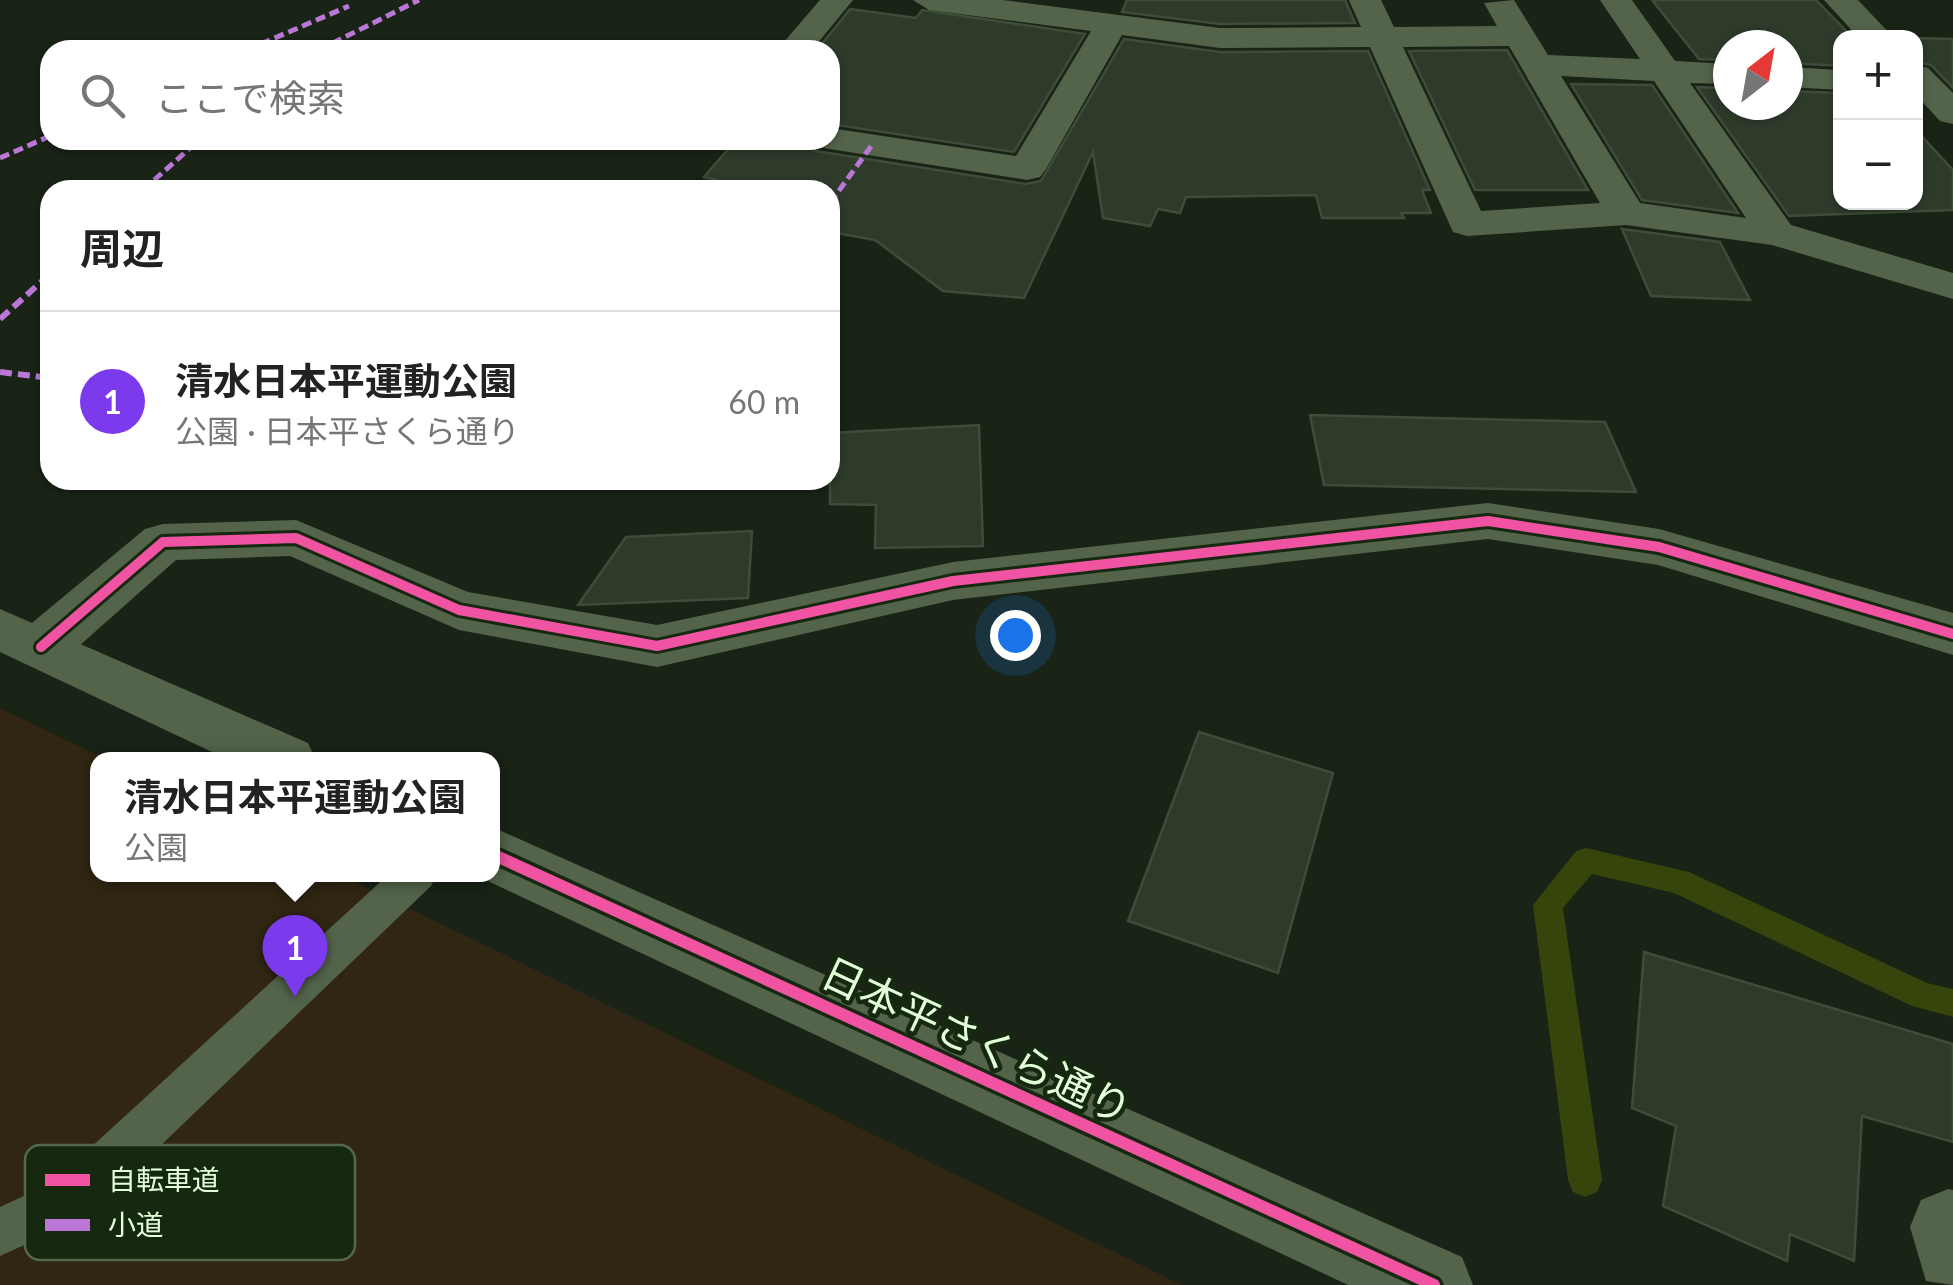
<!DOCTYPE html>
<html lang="ja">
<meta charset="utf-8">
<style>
:root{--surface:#fff;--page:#f2f2f2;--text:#222;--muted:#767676;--line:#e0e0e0;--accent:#7c3aed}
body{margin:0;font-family:Lato,"Noto Sans JP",sans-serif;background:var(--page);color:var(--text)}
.controls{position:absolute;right:30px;top:30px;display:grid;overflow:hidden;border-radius:20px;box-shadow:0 2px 8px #0004}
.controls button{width:90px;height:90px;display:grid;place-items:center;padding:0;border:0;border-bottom:2px solid var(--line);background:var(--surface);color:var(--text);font:50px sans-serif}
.compass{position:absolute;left:1713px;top:30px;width:90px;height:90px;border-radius:50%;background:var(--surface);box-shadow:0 2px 8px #0004;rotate:31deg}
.you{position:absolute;left:1015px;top:635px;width:35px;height:35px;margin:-25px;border:8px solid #fff;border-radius:50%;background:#1a73e8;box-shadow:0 0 0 15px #1a73e833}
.badge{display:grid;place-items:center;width:65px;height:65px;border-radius:50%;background:var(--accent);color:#fff;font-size:32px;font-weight:700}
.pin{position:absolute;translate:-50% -82px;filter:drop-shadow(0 2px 5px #0008)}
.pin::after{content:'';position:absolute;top:52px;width:35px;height:30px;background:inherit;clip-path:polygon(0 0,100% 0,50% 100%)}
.popup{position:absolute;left:90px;top:752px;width:410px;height:130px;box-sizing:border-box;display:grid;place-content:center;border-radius:20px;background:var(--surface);filter:drop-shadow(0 2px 8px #0005);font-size:32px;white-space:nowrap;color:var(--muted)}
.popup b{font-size:38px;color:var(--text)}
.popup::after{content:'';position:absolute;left:50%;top:100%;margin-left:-20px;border:20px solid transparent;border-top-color:var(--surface)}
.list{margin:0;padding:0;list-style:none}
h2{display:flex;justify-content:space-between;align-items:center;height:130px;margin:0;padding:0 40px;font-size:42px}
h2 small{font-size:32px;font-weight:400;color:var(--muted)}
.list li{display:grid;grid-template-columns:65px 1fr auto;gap:30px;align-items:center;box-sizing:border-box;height:180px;padding:0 40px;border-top:2px solid var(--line)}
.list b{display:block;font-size:38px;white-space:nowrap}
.list p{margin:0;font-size:32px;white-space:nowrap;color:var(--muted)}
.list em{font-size:32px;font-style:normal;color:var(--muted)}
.icon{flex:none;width:55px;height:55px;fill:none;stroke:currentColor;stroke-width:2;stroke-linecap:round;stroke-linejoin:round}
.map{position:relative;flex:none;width:1953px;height:1285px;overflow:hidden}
.search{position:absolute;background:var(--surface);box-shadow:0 2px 8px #0004;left:40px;top:40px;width:800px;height:110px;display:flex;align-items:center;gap:25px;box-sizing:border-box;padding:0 35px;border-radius:30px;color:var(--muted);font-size:38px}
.panel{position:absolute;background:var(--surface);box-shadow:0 2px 8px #0004;left:40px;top:180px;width:800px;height:310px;border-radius:30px}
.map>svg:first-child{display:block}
.green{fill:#302613}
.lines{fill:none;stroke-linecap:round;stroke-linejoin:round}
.stream{fill:#35450b;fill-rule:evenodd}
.building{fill:#2e3b2b;stroke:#3d4d38;stroke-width:2.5}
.service{fill:#54644b;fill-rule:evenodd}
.minor{fill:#54644b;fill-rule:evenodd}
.tertiary{fill:#54644b;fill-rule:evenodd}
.quiet-far1{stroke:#ba77d6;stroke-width:5;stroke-dasharray:10 5;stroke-linecap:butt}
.quiet{stroke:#ba77d6;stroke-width:6;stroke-dasharray:12 6;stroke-linecap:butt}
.cycleway-far1-casing{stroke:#162910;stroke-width:16}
.cycleway-casing{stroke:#162910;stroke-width:19}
.cycleway-far1{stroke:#f153a3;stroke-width:10}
.cycleway{stroke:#f153a3;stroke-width:12}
.labels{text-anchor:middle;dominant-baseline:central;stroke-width:9;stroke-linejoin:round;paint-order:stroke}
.near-street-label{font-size:42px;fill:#e3ffd9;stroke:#162910}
.key{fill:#162910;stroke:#54694c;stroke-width:2.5}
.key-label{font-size:28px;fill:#e3ffd9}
</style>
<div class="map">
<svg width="1953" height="1285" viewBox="0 0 1953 1285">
<rect width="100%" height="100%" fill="#192316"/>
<!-- green -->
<path class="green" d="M0,708l105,51 -7,1v114l243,1 841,410h-1182z"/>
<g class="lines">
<!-- stream -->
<path class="stream" d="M1586,848l103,24 238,111 26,6v28l-41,-11 -238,-113 -82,-19 -29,34 39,272 -5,12 -12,5 -12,-5 -5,-12 -35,-275 43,-54z"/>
</g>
<!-- building -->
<g class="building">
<path d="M1127,0h218l10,23 -135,1 -98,-12z"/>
<path d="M1652,0h164l37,38h-13v28l-52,-3v-18h-60v15l-29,-1z"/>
<path d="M850,9l66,9 6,-8 163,24 -71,118 -184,-28v-74h-13z"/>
<path d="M1916,38l37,1v49l-22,-23 -15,-3z"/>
<path d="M1124,39l96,13 148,-1 62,139h-8l9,23h-30l3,5h-82l-6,-23 -130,2 -6,16 -22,-4 -8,17 -47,-8 -10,-66 -69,146 -81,-7 -68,-51 -45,-8v-42h-123l9,-10 -12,-3 32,-37h72l8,11 210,33 15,-3z"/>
<path d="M1507,50l81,140h-113l-66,-139z"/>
<path d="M1571,84l81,1 86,128 -96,-13z"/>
<path d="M1697,87l31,1v17h60v-14l52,2v109h76v-72l37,40v40l-164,6z"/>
<path d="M1622,229l98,13 30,58 -99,-4z"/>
<path d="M1310,415l295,7 31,70 -312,-7z"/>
<path d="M979,425l4,121 -108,2 1,-43 -46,-1v-71z"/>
<path d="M752,531l-4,67 -170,7 48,-68z"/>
<path d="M1199,732l134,41 -55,200 -150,-52z"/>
<path d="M1644,952l309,92v98l-91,-26 -8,145 -64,-27 -3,27 -124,-55 13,-80 -44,-18z"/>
</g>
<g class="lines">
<!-- service -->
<path class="service" d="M389,874h48l-6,12 -345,331 -86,39v-49l52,-24z"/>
<!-- minor -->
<g class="minor">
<path d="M820,0h33l-41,50h-35z"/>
<path d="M913,0h90l217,28 141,-1 -12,-27h32l13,27 103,-1 -13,-23 30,-3 34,55 92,4 -40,-59h32l43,61 53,3v20l-38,-1 101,142 162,48v26l-181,-54 -146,-20 -159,11 -14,-4 -83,-185 -150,1 -98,-13 -76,134 -6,8 -13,3 -210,-33 -5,-7h18v-12l186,28 75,-125 -162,-21zM1509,46l91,157 -119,8 -78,-164zM1561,76l93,5 92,137 -106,-15z"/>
<path d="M1824,0h34l36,38h-35z"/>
<path d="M1916,65l12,3 25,25v31l-13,-3 -24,-26z"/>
<path d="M1788,67l52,3v20l-52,-3z"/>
<path d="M1488,503l171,26 294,84v42l-295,-90 -170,-26 -535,61 -296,67 -198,-37 -169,-74 -114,4 -115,102 -20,6 -20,-6 -8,-15 8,-15 124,-103 18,-5 133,-4 172,72 189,33 296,-63z"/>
<path d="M1948,1189l5,1v95l-27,-4 -16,-54 11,-27z"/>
</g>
<!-- tertiary -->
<g class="tertiary">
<path d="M0,609l308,134 8,17h-87l-229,-108z"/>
<path d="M492,827l970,430 11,28h-125l-875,-411h19z"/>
</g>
<!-- quiet-far1 -->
<g class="quiet-far1">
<path d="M247,50l102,-44"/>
<path d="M319,50l100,-50"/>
<path d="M0,158l50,-22"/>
<path d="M143,190l56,-50"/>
<path d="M830,203l42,-58"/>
</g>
<!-- quiet -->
<g class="quiet">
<path d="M0,319l50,-45"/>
<path d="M0,372l50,6"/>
</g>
<defs>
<path id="cycleway-far1" d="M41,647l122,-105 133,-4 163,72 198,36 296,-65 535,-60 171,26 294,87"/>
<path id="cycleway" d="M492,854l942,431"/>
</defs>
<!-- cycleway-far1 casing -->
<use href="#cycleway-far1" class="cycleway-far1-casing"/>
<!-- cycleway casing -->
<use href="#cycleway" class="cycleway-casing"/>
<!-- cycleway-far1 -->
<use href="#cycleway-far1" class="cycleway-far1"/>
<!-- cycleway -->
<use href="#cycleway" class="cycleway"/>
</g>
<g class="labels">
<!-- near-street labels -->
<g class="near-street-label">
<text transform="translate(977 1040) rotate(25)">日本平さくら通り</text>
</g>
</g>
<!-- legend -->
<rect x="25" y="1145" width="330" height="115" rx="15" class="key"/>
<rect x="45" y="1174" width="45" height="12" fill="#f153a3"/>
<rect x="45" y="1219" width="45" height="12" fill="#ba77d6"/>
<g class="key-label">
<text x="108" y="1190">自転車道</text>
<text x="108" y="1235">小道</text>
</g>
</svg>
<div class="controls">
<button>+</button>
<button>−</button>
</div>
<svg class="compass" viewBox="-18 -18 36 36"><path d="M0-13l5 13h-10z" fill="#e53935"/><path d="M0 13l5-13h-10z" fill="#767676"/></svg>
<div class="you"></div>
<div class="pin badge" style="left:295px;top:997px">1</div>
<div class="popup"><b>清水日本平運動公園</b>公園</div>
<div class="search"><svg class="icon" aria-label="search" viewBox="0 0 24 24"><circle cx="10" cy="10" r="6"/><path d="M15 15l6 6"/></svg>ここで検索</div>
<section class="panel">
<h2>周辺<small></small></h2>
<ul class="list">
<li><span class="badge">1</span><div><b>清水日本平運動公園</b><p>公園 · 日本平さくら通り</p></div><em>60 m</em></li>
</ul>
</section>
</div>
